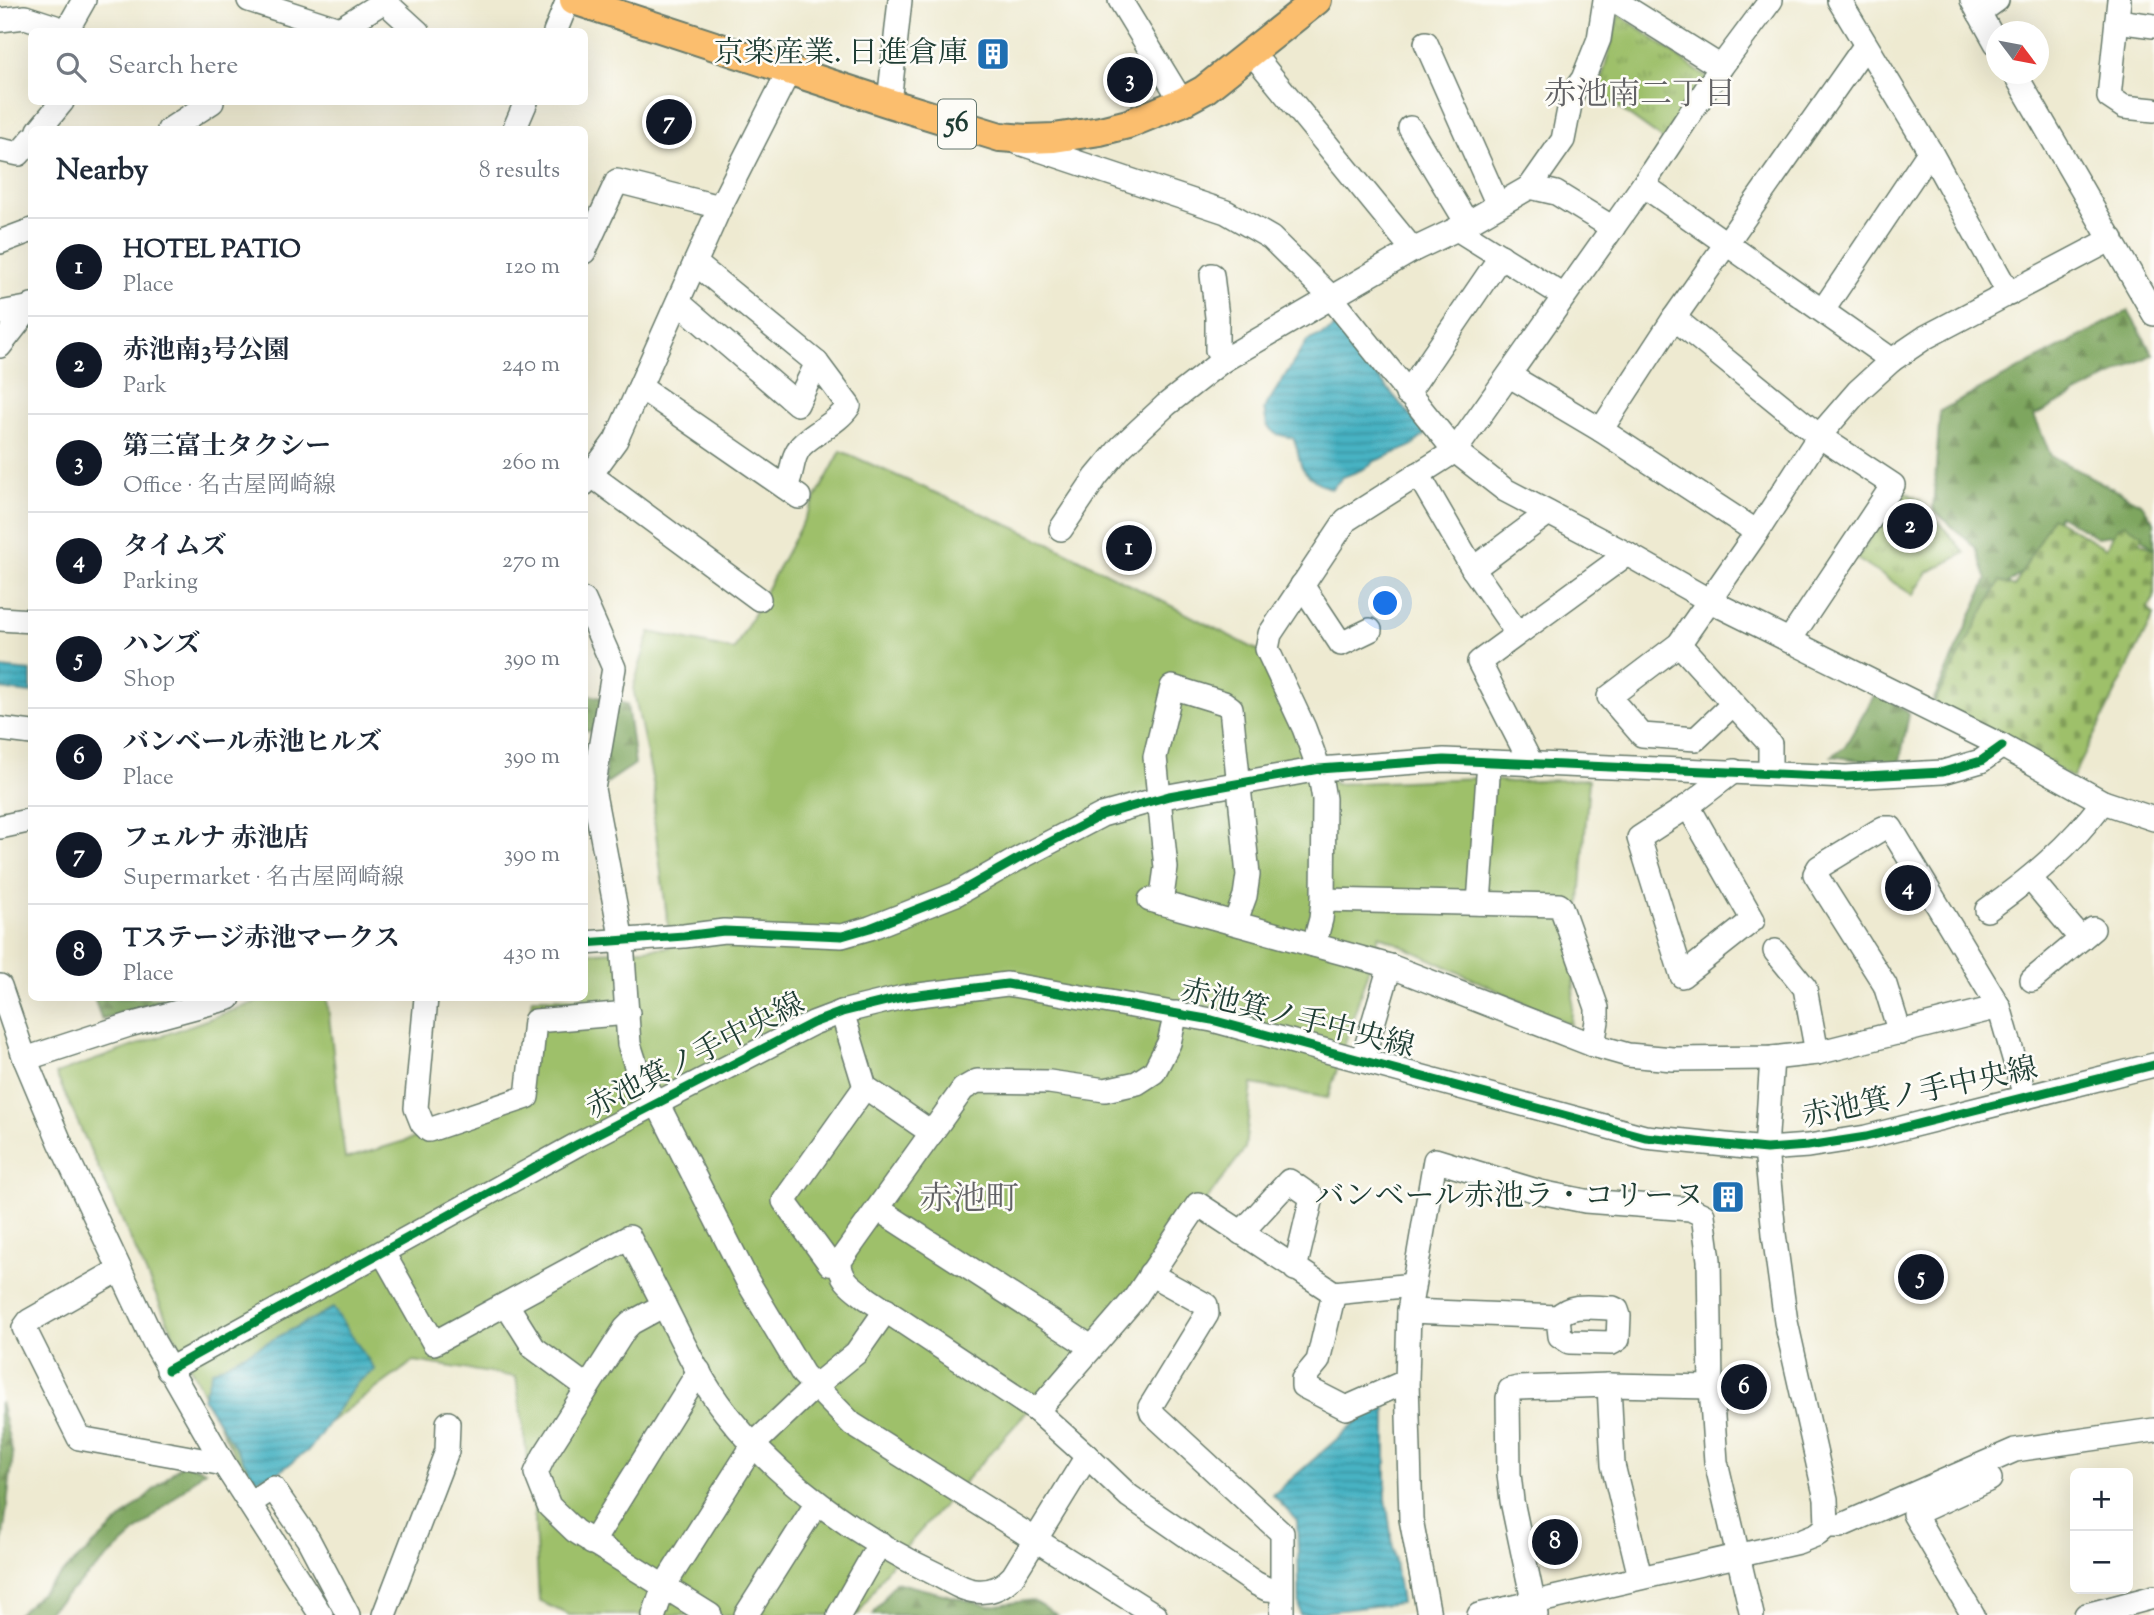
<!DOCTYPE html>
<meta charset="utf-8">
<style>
:root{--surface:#fff;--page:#f2f2f3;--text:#1f2937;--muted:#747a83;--line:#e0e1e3;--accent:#111827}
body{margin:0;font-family:"Sorts Mill Goudy","Noto Serif JP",serif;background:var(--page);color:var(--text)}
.controls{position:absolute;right:21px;bottom:21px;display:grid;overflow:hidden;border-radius:10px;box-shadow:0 7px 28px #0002}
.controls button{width:63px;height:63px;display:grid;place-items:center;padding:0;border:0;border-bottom:2px solid var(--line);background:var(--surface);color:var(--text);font:35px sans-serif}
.compass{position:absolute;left:1986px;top:21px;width:63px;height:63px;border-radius:50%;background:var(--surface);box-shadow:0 7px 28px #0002;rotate:122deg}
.you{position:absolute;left:1386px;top:604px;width:24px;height:24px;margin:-18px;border:5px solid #fff;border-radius:50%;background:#1a73e8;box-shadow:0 0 0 10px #1a73e833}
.badge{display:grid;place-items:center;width:46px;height:46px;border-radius:50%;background:var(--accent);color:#fff;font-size:23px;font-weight:700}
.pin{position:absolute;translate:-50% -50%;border:4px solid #fff;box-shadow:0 2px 7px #0006}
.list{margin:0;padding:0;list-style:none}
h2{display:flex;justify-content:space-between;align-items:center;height:91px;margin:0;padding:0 28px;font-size:30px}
h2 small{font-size:23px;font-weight:400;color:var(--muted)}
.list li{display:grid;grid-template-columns:46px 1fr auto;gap:21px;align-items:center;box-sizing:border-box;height:98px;padding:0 28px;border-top:2px solid var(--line)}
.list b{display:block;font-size:26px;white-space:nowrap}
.list p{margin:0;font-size:23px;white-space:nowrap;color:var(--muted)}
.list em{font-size:23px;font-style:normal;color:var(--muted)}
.icon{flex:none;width:38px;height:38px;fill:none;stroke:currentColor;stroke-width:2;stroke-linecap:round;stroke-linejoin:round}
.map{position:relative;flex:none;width:2154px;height:1615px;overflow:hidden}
.search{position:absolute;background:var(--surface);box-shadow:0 7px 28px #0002;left:28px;top:28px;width:560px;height:77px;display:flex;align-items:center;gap:18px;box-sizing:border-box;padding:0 24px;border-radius:10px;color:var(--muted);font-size:26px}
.panel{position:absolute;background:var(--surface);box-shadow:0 7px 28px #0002;left:28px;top:126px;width:560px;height:875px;border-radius:10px}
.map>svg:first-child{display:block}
.green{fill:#9ec06a;stroke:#5e7e4f;stroke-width:2}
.forest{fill:url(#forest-firs);stroke:#4e7249;stroke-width:2}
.cemetery{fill:url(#cemetery-stones);stroke:#5e7e4f;stroke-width:2}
.park{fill:url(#park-tufts);stroke:#5e7e4f;stroke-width:2}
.water{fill:url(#water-rules);stroke:#32787c;stroke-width:2}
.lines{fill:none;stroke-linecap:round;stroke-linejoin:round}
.minor-casing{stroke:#677a6b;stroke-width:26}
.major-casing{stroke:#677a6b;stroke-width:32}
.minor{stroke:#fff;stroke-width:23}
.major{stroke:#fbbe6e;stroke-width:28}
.cycleway-casing{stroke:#fdfcf7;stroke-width:13}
.cycleway{stroke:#00873e;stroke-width:9}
.labels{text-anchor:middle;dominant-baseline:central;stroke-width:5;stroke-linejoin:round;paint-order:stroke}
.shield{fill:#fdfcf7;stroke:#62766e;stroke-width:2}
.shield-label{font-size:28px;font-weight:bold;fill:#1f3d34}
.poi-label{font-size:30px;fill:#1f3d34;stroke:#fdfcf7;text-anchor:end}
.street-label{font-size:30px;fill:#1f3d34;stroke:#fdfcf7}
.neighbourhood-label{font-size:32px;fill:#626265;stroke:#fdfcf7}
.quarter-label{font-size:33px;fill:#626265;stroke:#fdfcf7}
</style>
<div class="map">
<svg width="2154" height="1615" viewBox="0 0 2154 1615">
<defs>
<pattern id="forest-firs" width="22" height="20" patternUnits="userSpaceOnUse" patternTransform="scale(1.75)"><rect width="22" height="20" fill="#7ea65e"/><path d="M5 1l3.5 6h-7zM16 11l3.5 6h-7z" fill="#67884e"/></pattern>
<pattern id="cemetery-stones" width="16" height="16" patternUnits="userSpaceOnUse" patternTransform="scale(1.75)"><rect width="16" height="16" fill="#9ec06a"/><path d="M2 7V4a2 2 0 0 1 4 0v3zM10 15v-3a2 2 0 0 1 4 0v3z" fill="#809d58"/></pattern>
<pattern id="park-tufts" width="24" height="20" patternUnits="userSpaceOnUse" patternTransform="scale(1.75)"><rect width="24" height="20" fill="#9ec06a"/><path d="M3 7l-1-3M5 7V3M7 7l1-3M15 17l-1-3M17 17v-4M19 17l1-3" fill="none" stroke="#809d58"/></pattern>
<pattern id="water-rules" width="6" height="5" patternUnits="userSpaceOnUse" patternTransform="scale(1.75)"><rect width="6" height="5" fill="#46b2c3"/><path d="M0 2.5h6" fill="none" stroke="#3a929f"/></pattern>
</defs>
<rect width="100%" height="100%" fill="#fdfcf7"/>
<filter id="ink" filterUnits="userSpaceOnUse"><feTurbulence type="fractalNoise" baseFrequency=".0143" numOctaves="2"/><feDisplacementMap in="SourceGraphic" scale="14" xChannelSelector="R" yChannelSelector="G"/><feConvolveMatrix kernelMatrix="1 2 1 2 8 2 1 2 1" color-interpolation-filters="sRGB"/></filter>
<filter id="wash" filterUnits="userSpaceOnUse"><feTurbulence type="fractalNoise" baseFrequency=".00686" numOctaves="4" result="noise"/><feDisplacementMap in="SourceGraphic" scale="28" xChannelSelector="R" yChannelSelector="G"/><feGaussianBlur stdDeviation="1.57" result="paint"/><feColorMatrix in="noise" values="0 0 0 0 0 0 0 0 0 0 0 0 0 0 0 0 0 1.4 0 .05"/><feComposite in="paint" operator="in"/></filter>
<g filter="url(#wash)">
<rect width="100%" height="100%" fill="#eeead1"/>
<!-- green -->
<path class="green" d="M841,451l208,92 210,108 76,133 140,-6 36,4 78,-3 -18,246 -192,-90 -51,163 -76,-14 -7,65 -95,125 -261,292 -31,49h-289l-30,-14 -5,-95 -18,-129 -102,-16 -166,121 -75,-149 -117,-259 211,-76h60l18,161 80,-24 96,-35 11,-102h52l1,-45 86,-6 -17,-127 1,-28 -22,-104 17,-56 84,18z"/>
<!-- forest -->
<g class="forest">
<path d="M2128,311l25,43 -119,62 17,40 91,48 12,18v27l-19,-17 -38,5 -38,-22 -32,53 -22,18 -61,118 -11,-3 54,-121 -11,-32 -43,-39 7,-98z"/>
<path d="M585,694l42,10 8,60 -30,20 1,-49 -21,-5z"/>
<path d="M1874,696h10l25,18 -10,52 -67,-10 13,-10z"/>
<path d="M94,998h82l-74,22z"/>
<path d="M0,1402l13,53 -13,108z"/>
<path d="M183,1463l22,7 -161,145h-27z"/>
<path d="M895,1582l95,24 42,-6 25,15h-184z"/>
</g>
<!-- cemetery -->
<path class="cemetery" d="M2052,517l54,31 12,-21 7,-3 18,11 -3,7 14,8v48l-6,11 6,6 -81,163 -140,-73 67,-124 14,6z"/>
<!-- park -->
<g class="park">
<path d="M1619,14l91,66 -42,63 -70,-50z"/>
<path d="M1901,490l19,10 45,53 -37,19 -15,23 -56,-36z"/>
</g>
<!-- water -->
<g class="water">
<path d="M1335,326l91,108 -16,13 -35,14 -9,7 -23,9 -12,12c-9,-4 -24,-12 -29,-22 -4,-9 -4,-20 -9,-29l-17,-4 -9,-8 -3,-17 43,-68 23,-10z"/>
<path d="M0,668l31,3v22l-30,-4z"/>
<path d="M333,1308l42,62 -18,13 -47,66 -30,22 -24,9 -53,-82 9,-27z"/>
<path d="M1377,1404l9,3v92l15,104 -101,12 -3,-94 -24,-26z"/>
</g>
</g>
<g filter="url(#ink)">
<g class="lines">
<defs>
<g id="minor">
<path d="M249,0l90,29"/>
<path d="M1120,0l62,102"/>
<path d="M1614,0l107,67"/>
<path d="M1839,0l91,151 79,143"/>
<path d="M1972,0l24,43"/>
<path d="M2119,0l-10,97 15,10 30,3"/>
<path d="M384,1l34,31"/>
<path d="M1979,13l18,-13"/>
<path d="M0,20l25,-3 46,15"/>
<path d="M2117,21l37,5"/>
<path d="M67,30l17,-30"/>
<path d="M335,32l51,-32"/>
<path d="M555,32l13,-32"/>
<path d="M1426,43l72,162"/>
<path d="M1252,53l161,197"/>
<path d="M2015,74l139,240"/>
<path d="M889,103l11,-103"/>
<path d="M1410,128l57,95"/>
<path d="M39,130l23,-28"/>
<path d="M169,130l43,-28"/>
<path d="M514,130l12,-28"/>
<path d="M1019,143l207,69 45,26 60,59 124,154 50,39 122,64 83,47 292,145 101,56 51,17"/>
<path d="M0,150l19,4 13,-15"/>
<path d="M1643,185l249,175"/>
<path d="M1530,187l33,-47 9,-46 11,-15 16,-40 6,-39"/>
<path d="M1457,229l107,67"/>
<path d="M0,242l32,-12"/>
<path d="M584,252l33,-71 103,26"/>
<path d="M1212,275l5,42v33l5,11"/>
<path d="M678,302l119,102 20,-41 -122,-100"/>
<path d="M1823,310l107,-159"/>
<path d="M0,313l32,-6"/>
<path d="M1674,318l145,118 74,49 -104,156"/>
<path d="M0,346l32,-41"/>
<path d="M1510,376l91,54 156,102"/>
<path d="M640,387l159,110"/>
<path d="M1407,394l94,-138"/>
<path d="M1601,430l73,-112 191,-272"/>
<path d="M1418,474l55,95 44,64"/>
<path d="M591,475l168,124"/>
<path d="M584,484l32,-44 104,-233 69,-136"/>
<path d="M785,487c9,-12 5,-29 16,-41 14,-15 36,-22 48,-40l-32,-43"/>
<path d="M1061,529l35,-52 25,-30 45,-42 56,-44 191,-111 44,-21 73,-42 26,6 57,35"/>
<path d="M1473,569l75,-56"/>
<path d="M1302,585l39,59 29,-14"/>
<path d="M584,600l30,68 -21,121 29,152 7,103 9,28 19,31 91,179 55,92 49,50 303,191"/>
<path d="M0,619l32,2"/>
<path d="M1679,644l91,100v29"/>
<path d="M1733,704l-37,35 -54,-4 -33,-38 70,-53 78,-112 62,-96 39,-45 34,-31 34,-23 186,-98"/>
<path d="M0,729l32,4"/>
<path d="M1532,765l-53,-103 148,-108"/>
<path d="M1688,806l65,114 -71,56 -43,-138 49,-32 46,-35"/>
<path d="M0,827l32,-7"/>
<path d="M2031,879l50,60"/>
<path d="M1150,900l240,66"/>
<path d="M1323,900l236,5 2,2 36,101v13l-4,24"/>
<path d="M1161,903l5,-35 -11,-111 17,-70 52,16 7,5 17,167 -3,21 -10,27"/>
<path d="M1479,903l10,-141"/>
<path d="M1987,910c44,-31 83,-64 116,-108"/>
<path d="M584,943l100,-7 40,-5 118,5 28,-8 86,-34 60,-34 86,-45 67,-19 150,-27 125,-9 402,17 97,-5 38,-11 21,-15"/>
<path d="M1314,945l7,-26 2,-19 1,-101 -5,-30 -15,-41 -37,-79 3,-15 76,-114 109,-69 188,-266 78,-118 50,-67"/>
<path d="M1775,951l30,37 12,65"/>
<path d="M2032,980l61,-51"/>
<path d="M0,986l25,73 35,83 94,200 70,122 97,151"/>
<path d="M426,998l-10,110 6,15 7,7 98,-33 8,-76 93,-8"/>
<path d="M842,1012l23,75 67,46"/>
<path d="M1176,1013l-7,30 -15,29 -17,11 -32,7 -56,-8 -72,-1 -14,8 -123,172c-1,19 14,27 28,38l169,112 98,-113 63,-94 136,89 79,-8"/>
<path d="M1900,1033l-15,-48 -70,-111 4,-7 64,-39h8l108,179"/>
<path d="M1772,1058l-6,91 8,85 12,88 40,177 1,27"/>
<path d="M25,1059l104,-34 100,-27"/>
<path d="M1362,1061l28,-95 203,79 35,10 45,4 99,-1 45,-5 182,-46 26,89"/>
<path d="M878,1209l213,138"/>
<path d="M1241,1233l48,-52 23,16 -17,72"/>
<path d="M383,1253l51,90 195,-106 35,68"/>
<path d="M840,1261l-10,3 -46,-63 81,-114"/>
<path d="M119,1270l-90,51 -5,7 55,110 145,26"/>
<path d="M1150,1274l56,31 1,9 -55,90 -2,3 2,6 130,120v82"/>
<path d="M1334,1293l-16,68 -15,18v7l43,22 61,-27"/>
<path d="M507,1305l27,43 53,39"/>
<path d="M1409,1311l149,6c14,-15 36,-9 55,-9l4,2 2,6 -1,23 -6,4 -43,-1 -9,-6 -2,-19"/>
<path d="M168,1370l410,-226 235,-121 29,-11 61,-15 104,-13 205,36 433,117 121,12 42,-3 58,-9 288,-72"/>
<path d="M1609,1385l4,80 27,112"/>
<path d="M1087,1456l42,40 126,87 12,6 14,1"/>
<path d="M250,1503l23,-15 35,51 40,76"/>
<path d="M592,1543l107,-172"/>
<path d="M384,1615l63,-164 1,-28"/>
<path d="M654,1615l10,-29 90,-142 60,-57 42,-34 30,-43"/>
<path d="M710,1615l-135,-84 -26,-25 -13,-33 8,-17 81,-127 6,-6 33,-18c19,37 36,75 61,107 55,70 131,124 211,162 12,6 26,16 39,17 16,2 28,-4 38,-15l74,-120 -50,-45"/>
<path d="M746,1615l71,-112"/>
<path d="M839,1615l41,-72"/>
<path d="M1429,1615l-18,-96 -4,-138 2,-70 26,-151 105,32 45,9 105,8 13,6 6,45 2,127 5,75 36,153"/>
<path d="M1479,1615l319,-73 20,-8 9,-8h13l175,-76 139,-20"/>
<path d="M1536,1615l-24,-114 -3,-27 -1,-76 2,-8 8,-2 91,-3 102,2"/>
<path d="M1973,1615l-59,-101 76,-35"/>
<path d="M2086,1615l68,-18"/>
</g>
<path id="major" d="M574,0l315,103 111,34 27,2 27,-1 46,-7 28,-7 54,-22 22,-12 113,-90"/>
</defs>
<!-- minor casing -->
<use href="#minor" class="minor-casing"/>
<!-- major casing -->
<use href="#major" class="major-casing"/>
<!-- minor -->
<use href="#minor" class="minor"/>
<!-- major -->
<use href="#major" class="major"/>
<defs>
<g id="cycleway">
<path d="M584,943l100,-7 40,-5 118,5 28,-8 86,-34 60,-34 86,-45 67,-19 150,-27 125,-9 402,17 97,-5 38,-11 21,-15"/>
<path d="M168,1370l410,-226 235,-121 29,-11 61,-15 104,-13 205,36 433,117 121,12 42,-3 58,-9 288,-72"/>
</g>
</defs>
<!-- cycleway casing -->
<use href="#cycleway" class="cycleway-casing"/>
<!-- cycleway -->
<use href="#cycleway" class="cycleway"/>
</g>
</g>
<!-- icons -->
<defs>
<symbol id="building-square" viewBox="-11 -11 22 22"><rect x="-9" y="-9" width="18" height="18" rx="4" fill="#1f6fb2" stroke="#fdfcf7"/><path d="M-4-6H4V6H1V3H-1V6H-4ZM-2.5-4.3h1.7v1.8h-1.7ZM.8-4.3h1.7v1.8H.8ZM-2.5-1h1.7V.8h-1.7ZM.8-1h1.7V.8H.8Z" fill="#fff"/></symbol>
</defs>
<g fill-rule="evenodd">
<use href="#building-square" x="974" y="35" width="38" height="38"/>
<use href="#building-square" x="1709" y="1178" width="38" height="38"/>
</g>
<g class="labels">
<!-- shield labels -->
<rect class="shield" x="938" y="99.5" width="38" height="49" rx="5"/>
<g class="shield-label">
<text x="957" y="124">56</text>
</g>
<!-- poi labels -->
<g class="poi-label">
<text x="968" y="54">京楽産業. 日進倉庫</text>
<text x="1704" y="1197">バンベール赤池ラ・コリーヌ</text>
</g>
<!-- street labels -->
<g class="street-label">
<text transform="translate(1297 1020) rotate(14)">赤池箕ノ手中央線</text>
<text transform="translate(696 1057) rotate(-27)">赤池箕ノ手中央線</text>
<text transform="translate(1920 1094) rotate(-12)">赤池箕ノ手中央線</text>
</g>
<!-- neighbourhood labels -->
<g class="neighbourhood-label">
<text x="1640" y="96">赤池南二丁目</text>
</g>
<!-- quarter labels -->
<g class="quarter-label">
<text x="969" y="1201">赤池町</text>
</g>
</g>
</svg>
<div class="controls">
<button>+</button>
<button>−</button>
</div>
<svg class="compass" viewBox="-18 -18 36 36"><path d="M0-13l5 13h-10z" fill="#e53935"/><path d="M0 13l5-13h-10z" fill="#747a83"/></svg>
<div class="you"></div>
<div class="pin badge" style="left:1129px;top:548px">1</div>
<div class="pin badge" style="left:1910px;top:526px">2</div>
<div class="pin badge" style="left:1130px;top:80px">3</div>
<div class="pin badge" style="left:1908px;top:888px">4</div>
<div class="pin badge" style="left:1921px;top:1277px">5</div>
<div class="pin badge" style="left:1744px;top:1387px">6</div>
<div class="pin badge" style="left:669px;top:122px">7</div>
<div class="pin badge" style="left:1555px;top:1542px">8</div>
<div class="search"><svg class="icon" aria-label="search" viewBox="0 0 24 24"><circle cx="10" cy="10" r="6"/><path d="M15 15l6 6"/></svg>Search here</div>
<section class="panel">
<h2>Nearby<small>8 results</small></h2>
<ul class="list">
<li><span class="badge">1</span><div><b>HOTEL PATIO</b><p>Place</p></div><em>120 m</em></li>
<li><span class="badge">2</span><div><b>赤池南3号公園</b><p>Park</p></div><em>240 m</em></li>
<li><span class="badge">3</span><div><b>第三富士タクシー</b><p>Office · 名古屋岡崎線</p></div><em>260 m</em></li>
<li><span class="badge">4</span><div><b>タイムズ</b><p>Parking</p></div><em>270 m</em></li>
<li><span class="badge">5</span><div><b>ハンズ</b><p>Shop</p></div><em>390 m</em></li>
<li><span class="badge">6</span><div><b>バンベール赤池ヒルズ</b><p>Place</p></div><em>390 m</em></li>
<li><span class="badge">7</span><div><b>フェルナ 赤池店</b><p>Supermarket · 名古屋岡崎線</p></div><em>390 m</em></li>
<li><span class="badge">8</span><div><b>Tステージ赤池マークス</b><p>Place</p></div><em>430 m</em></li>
</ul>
</section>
</div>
